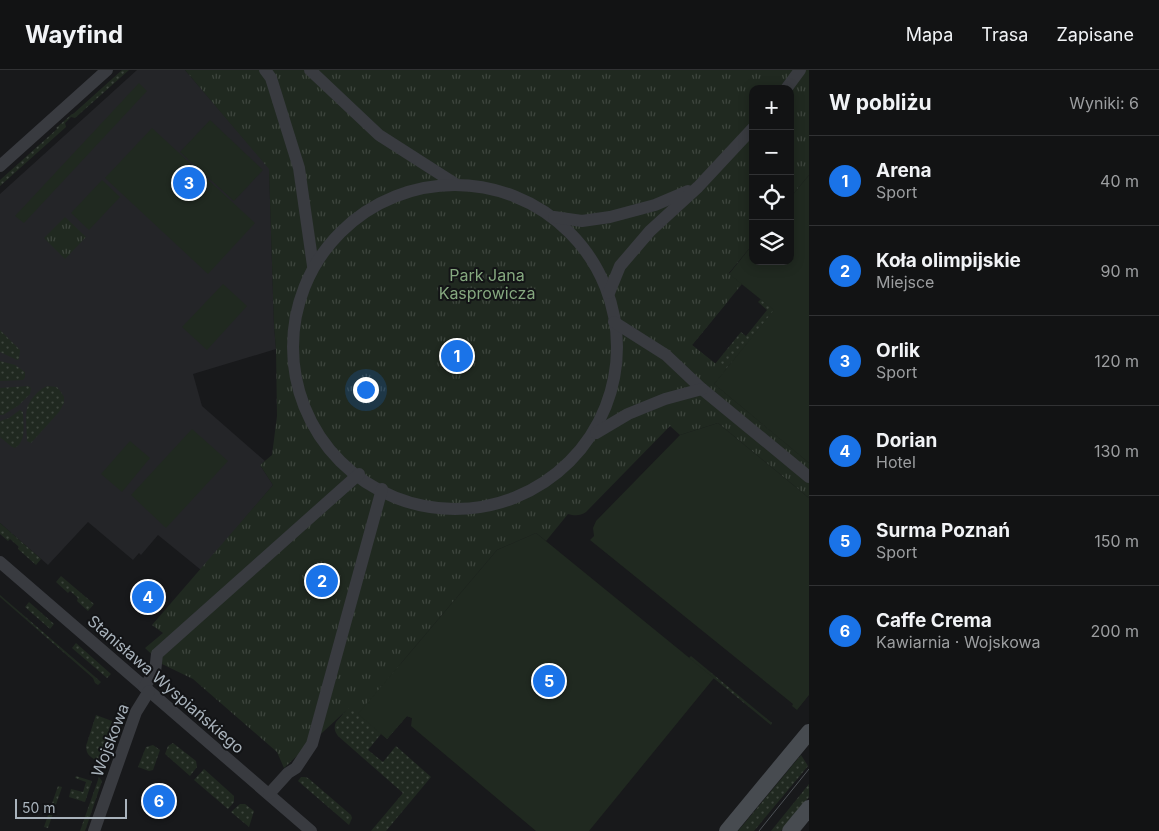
<!DOCTYPE html>
<html lang="pl">
<meta charset="utf-8">
<style>
:root{--surface:#121314;--page:#1b1c1d;--text:#f1f3f6;--muted:#9c9ea0;--line:#313234;--accent:#1a73e8}
body{margin:0;font-family:Inter,sans-serif;background:var(--page);color:var(--text)}
.controls{position:absolute;right:15px;top:15px;display:grid;overflow:hidden;border-radius:10px;box-shadow:0 2px 12px #0003}
.controls button{width:45px;height:45px;display:grid;place-items:center;padding:0;border:0;border-bottom:1px solid var(--line);background:var(--surface);color:var(--text);font:25px sans-serif}
.scale{position:absolute;left:15px;bottom:12px;width:112px;box-sizing:border-box;padding-left:5px;border:2px solid #a9b3bc;border-top:0;font-size:14px;line-height:18px;white-space:nowrap;color:#a9b3bc;-webkit-text-stroke:4px #131416;paint-order:stroke}
.you{position:absolute;left:365px;top:319px;width:18px;height:18px;margin:-12px;border:4px solid #fff;border-radius:50%;background:#1a73e8;box-shadow:0 0 0 8px #1a73e833}
.badge{display:grid;place-items:center;width:32px;height:32px;border-radius:50%;background:var(--accent);color:#fff;font-size:16px;font-weight:700}
.pin{position:absolute;translate:-50% -50%;border:2px solid #fff;box-shadow:0 1px 5px #0006}
.list{margin:0;padding:0;list-style:none}
h2{display:flex;justify-content:space-between;align-items:center;height:65px;margin:0;padding:0 20px;font-size:21px}
h2 small{font-size:16px;font-weight:400;color:var(--muted)}
.list li{display:grid;grid-template-columns:32px 1fr auto;gap:15px;align-items:center;box-sizing:border-box;height:90px;padding:0 20px;border-top:1px solid var(--line)}
.list b{display:block;font-size:19px;white-space:nowrap}
.list p{margin:0;font-size:16px;white-space:nowrap;color:var(--muted)}
.list em{font-size:16px;font-style:normal;color:var(--muted)}
.icon{flex:none;width:28px;height:28px;fill:none;stroke:currentColor;stroke-width:2;stroke-linecap:round;stroke-linejoin:round}
.map{position:relative;flex:none;width:809px;height:761px;overflow:hidden}
header{display:flex;align-items:center;gap:30px;box-sizing:border-box;height:70px;padding:0 25px;background:var(--surface);border-bottom:1px solid var(--line)}
header strong{font-size:24px}
nav{display:flex;gap:28px;margin-inline-start:auto;font-size:18px}
main{display:flex}
aside{flex:1;background:var(--surface)}
.map>svg:first-child{display:block}
.built{fill:#242528}
.grass{fill:url(#grass-dots)}
.park{fill:url(#park-tufts)}
.pitch{fill:#202920}
.lines{fill:none;stroke-linecap:round;stroke-linejoin:round}
.street{stroke:#393b40;stroke-width:12}
.secondary{stroke:#474b50;stroke-width:16}
.tram{stroke:#4c5055;stroke-width:1}
.labels{text-anchor:middle;dominant-baseline:central;stroke-width:4;stroke-linejoin:round;paint-order:stroke}
.park-label{font-size:16px;fill:#85a87f;stroke:#131416}
.street-label{font-size:16px;fill:#a9b3bc;stroke:#131416}
</style>
<header>
<strong>Wayfind</strong>
<nav><a>Mapa</a><a>Trasa</a><a>Zapisane</a></nav>
</header>
<main>
<div class="map">
<svg width="809" height="761" viewBox="0 0 809 761">
<defs>
<pattern id="grass-dots" width="8" height="8" patternUnits="userSpaceOnUse" patternTransform="scale(1.25)"><rect width="8" height="8" fill="#202920"/><path d="M2 2h.1M6 6h.1" fill="none" stroke="#3e463e" stroke-width="1.8" stroke-linecap="round"/></pattern>
<pattern id="park-tufts" width="24" height="20" patternUnits="userSpaceOnUse" patternTransform="scale(1.25)"><rect width="24" height="20" fill="#202920"/><path d="M3 7l-1-3M5 7V3M7 7l1-3M15 17l-1-3M17 17v-4M19 17l1-3" fill="none" stroke="#3e463e"/></pattern>
</defs>
<rect width="100%" height="100%" fill="#18191b"/>
<!-- built -->
<path class="built" d="M137,0h48l84,98 5,158 2,23 -83,25 9,32 63,55 -5,4 13,20 -72,85 -43,-35 -17,20 -2,-2 -6,7 -45,-38 -40,43 -48,-42v-329z"/>
<!-- grass -->
<g class="grass">
<path d="M122,0h7l-54,48 -4,-1 -6,6 1,4 -66,59v-6l57,-51 -1,-1 16,-14h1z"/>
<path d="M761,229l14,11 -61,74 95,79 -96,-72 -30,-49 46,-42 -37,45 23,19 26,-32 5,4 21,-26 -9,-8z"/>
<path d="M0,260l20,20 -1,9 -2,1 -17,-8z"/>
<path d="M0,291l15,4 10,7v5l-2,3 -23,1z"/>
<path d="M28,316l3,2 -1,6 -11,11 -16,10h-3v-27z"/>
<path d="M48,316l9,1 4,5 3,5v6l-5,9 -28,31 -4,-2c0,-8 -2,-25 0,-32 2,-9 13,-21 21,-23z"/>
<path d="M20,340l3,2c0,12 4,29 -8,36l-3,-1 -12,-10v-16l9,-3z"/>
<path d="M0,453l41,36 -5,6 -18,-16 1,-2 -9,-8 -2,2 -8,-7z"/>
<path d="M61,506l33,28 -6,7 -11,-10 1,-3 -8,-7 -2,2 -12,-11z"/>
<path d="M0,525l101,87 -3,3 -3,-2 -2,-5 -93,-81z"/>
<path d="M29,532l25,22 -4,5 -25,-22z"/>
<path d="M76,573l35,31 -4,4 -35,-30z"/>
<path d="M398,580l14,68 -5,-2 -20,23 -6,-5 -13,16 15,12 13,-16 35,31 -45,54h-15l32,-38 -65,-57c-4,-5 -4,-9 -2,-14z"/>
<path d="M691,586l81,67 -1,2 -82,-67z"/>
<path d="M124,632l4,4 -18,53 -6,3z"/>
<path d="M96,645l16,6 -13,40c-8,-3 -13,-6 -13,-15z"/>
<path d="M173,673l23,18 1,6 -7,9 -25,-22 3,-8z"/>
<path d="M153,675l7,5 -7,20 -4,1 -11,-4 8,-20z"/>
<path d="M801,685l7,11 -54,65h-16z"/>
<path d="M204,699l30,27v6l-6,7 -34,-29z"/>
<path d="M76,706l16,5 -7,21 -16,-5 2,-8 12,3 3,-10 -11,-4z"/>
<path d="M99,707l3,4 -17,50h-5z"/>
<path d="M301,707h4l3,1 43,37 1,3 -3,7 -51,-44z"/>
<path d="M809,714v13l-28,34h-10z"/>
<path d="M58,716l4,1 -14,41 -4,-1z"/>
<path d="M240,734h5l9,7 -5,16 -18,-15z"/>
</g>
<!-- park -->
<g class="park">
<path d="M185,0h624v105l-19,23v-109h-37v155l-24,29 13,11 -50,61 33,26 -11,13 95,79v35l-91,-75 -38,12 -10,-9 -84,86c-6,4 -11,4 -18,2l-22,27 -10,-8 -39,17 -139,164 -8,-7 -66,61 -7,-16 -84,-73 -31,-15 -17,-16 18,-15 -11,-8 121,-140 -13,-20 12,-10 5,-39 -1,-67 -2,-23 -5,-157z"/>
<path d="M65,147l21,20 -21,22 -21,-21z"/>
</g>
<!-- pitch -->
<g class="pitch">
<path d="M139,13l8,8 -123,132 -9,-7z"/>
<path d="M210,50l53,50 -29,31 -54,-49z"/>
<path d="M152,58l103,95 -47,51 -103,-96z"/>
<path d="M809,105v288l-95,-79 60,-74 -45,-36 24,-30v17h37v-63z"/>
<path d="M102,110l18,17 -31,33 -18,-17z"/>
<path d="M223,214l24,22 -40,44 -25,-23z"/>
<path d="M718,353l91,75v197l-12,15 -5,-4 1,-2 -203,-164 4,-4 -1,-8 3,-7 84,-86z"/>
<path d="M192,359l36,32 -62,67 -35,-33z"/>
<path d="M130,371l20,17 -28,34 -21,-18z"/>
<path d="M536,463l178,145 -125,153h-53l-125,-105 1,-8 -5,-2 -20,23 -29,-25 139,-164z"/>
</g>
<g class="lines">
<!-- street -->
<g class="street">
<path d="M265,0l6,8 28,90 14,98"/>
<path d="M310,0l69,65 75,48"/>
<path d="M786,19l14,-19"/>
<path d="M0,96l107,-96"/>
<circle cx="455" cy="277" r="162"/>
<path d="M554,147l28,4 28,-4 45,-12 33,-14"/>
<path d="M609,223l11,-27 30,-35 48,-44 55,-59"/>
<path d="M614,252l52,33 36,34 107,88"/>
<path d="M596,363l32,-19 37,-15 37,-10"/>
<path d="M0,492l311,269"/>
<path d="M144,617l11,-15 2,-18 202,-180"/>
<path d="M269,724l19,-21 8,-5 16,-24 70,-255"/>
<path d="M94,761l42,-119 13,-21"/>
</g>
<!-- secondary -->
<g class="secondary">
<path d="M727,761l82,-99"/>
<path d="M790,761l19,-23"/>
</g>
<!-- tram -->
<path class="tram" d="M759,761l50,-62"/>
</g>
<g class="labels">
<!-- park labels -->
<g class="park-label">
<text x="487" y="205">Park Jana<tspan x="487" dy="18">Kasprowicza</tspan></text>
</g>
<!-- street labels -->
<g class="street-label">
<text transform="translate(166 614) rotate(41)">Stanisława Wyspiańskiego</text>
<text transform="translate(110 670) rotate(-69)">Wojskowa</text>
</g>
</g>
</svg>
<div class="controls">
<button>+</button>
<button>−</button>
<button><svg class="icon" aria-label="locate" viewBox="0 0 24 24"><circle cx="12" cy="12" r="6"/><path d="M12 2v4M12 18v4M2 12h4M18 12h4"/></svg></button>
<button><svg class="icon" aria-label="layers" viewBox="0 0 24 24"><path d="M12 4l9 5-9 5-9-5zM3 14l9 5 9-5"/></svg></button>
</div>
<div class="scale">50 m</div>
<div class="you"></div>
<div class="pin badge" style="left:457px;top:286px">1</div>
<div class="pin badge" style="left:322px;top:511px">2</div>
<div class="pin badge" style="left:189px;top:113px">3</div>
<div class="pin badge" style="left:148px;top:527px">4</div>
<div class="pin badge" style="left:549px;top:611px">5</div>
<div class="pin badge" style="left:159px;top:731px">6</div>
</div>
<aside>
<h2>W pobliżu<small>Wyniki: 6</small></h2>
<ul class="list">
<li><span class="badge">1</span><div><b>Arena</b><p>Sport</p></div><em>40 m</em></li>
<li><span class="badge">2</span><div><b>Koła olimpijskie</b><p>Miejsce</p></div><em>90 m</em></li>
<li><span class="badge">3</span><div><b>Orlik</b><p>Sport</p></div><em>120 m</em></li>
<li><span class="badge">4</span><div><b>Dorian</b><p>Hotel</p></div><em>130 m</em></li>
<li><span class="badge">5</span><div><b>Surma Poznań</b><p>Sport</p></div><em>150 m</em></li>
<li><span class="badge">6</span><div><b>Caffe Crema</b><p>Kawiarnia · Wojskowa</p></div><em>200 m</em></li>
</ul>
</aside>
</main>
